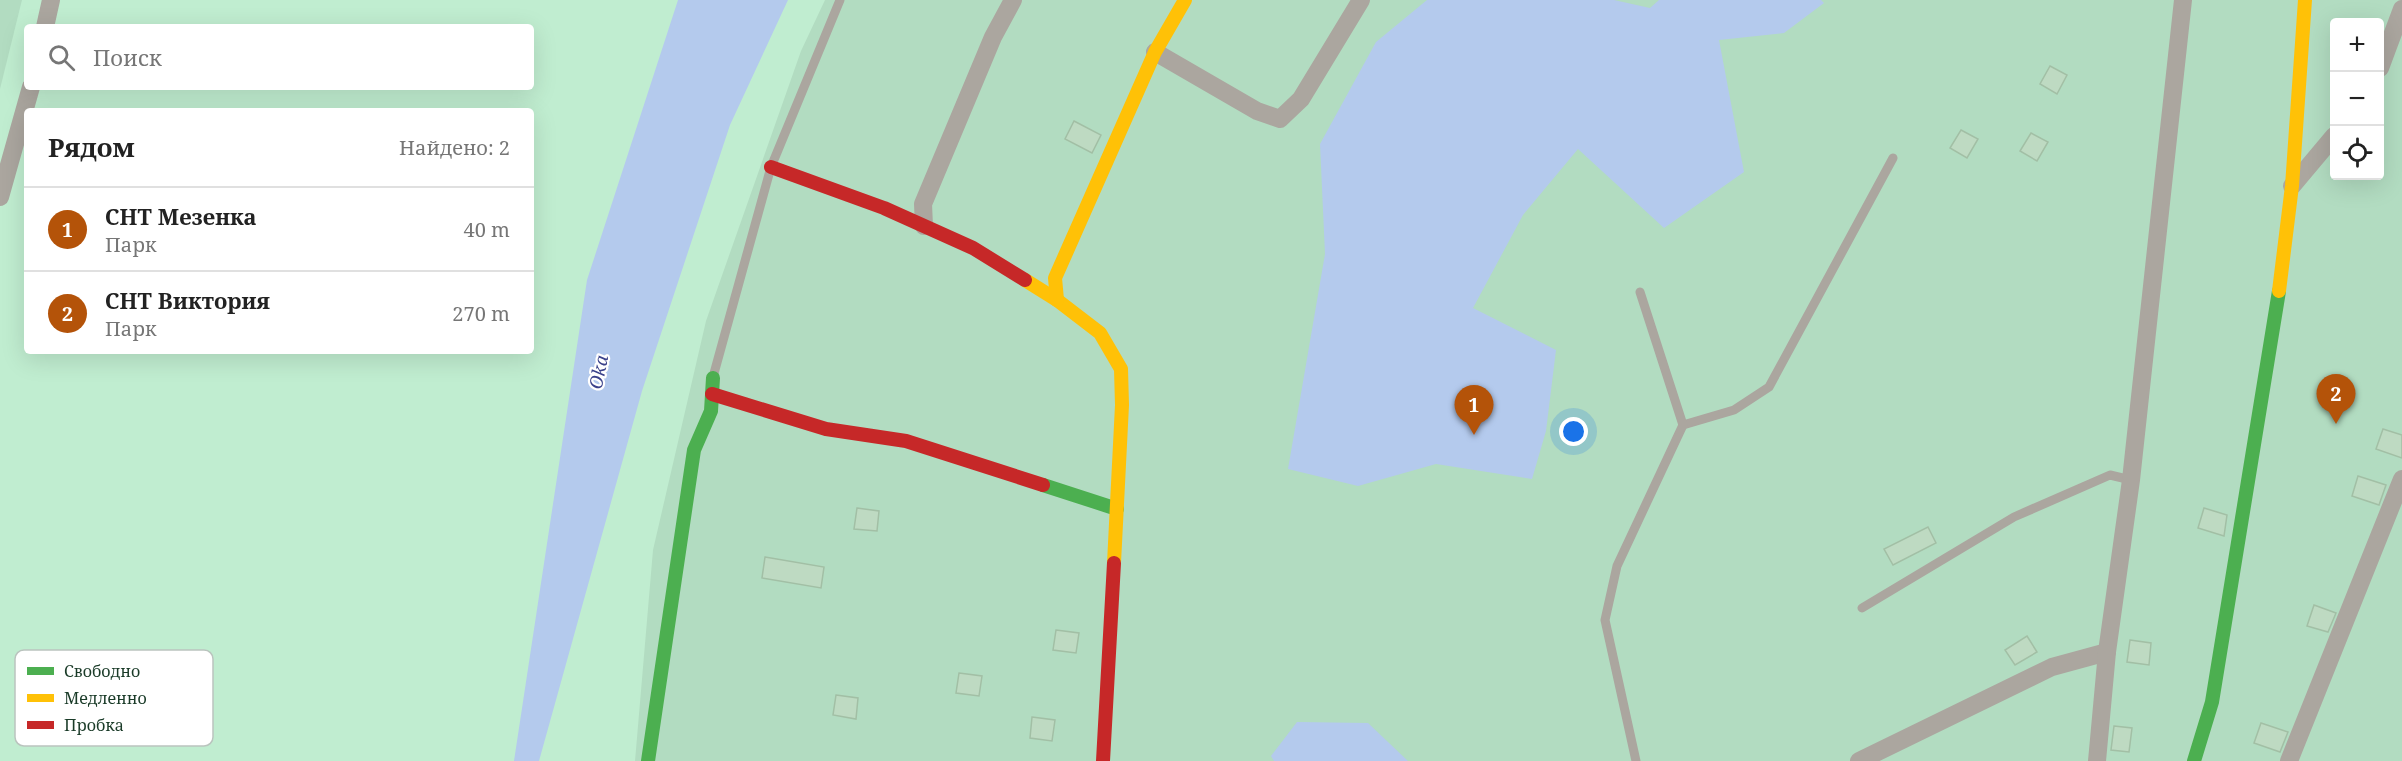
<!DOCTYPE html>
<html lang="ru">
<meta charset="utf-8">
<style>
:root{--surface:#fff;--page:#f6f6f6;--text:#222;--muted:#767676;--line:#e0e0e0;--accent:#b45309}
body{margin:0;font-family:"Noto Serif",serif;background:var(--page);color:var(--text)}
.controls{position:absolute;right:18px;top:18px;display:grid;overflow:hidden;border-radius:6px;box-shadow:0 6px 24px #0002}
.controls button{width:54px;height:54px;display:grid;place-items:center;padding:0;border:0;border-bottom:2px solid var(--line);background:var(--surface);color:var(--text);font:30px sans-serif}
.you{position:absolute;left:1574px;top:432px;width:21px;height:21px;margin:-15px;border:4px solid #fff;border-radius:50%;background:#1a73e8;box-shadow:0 0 0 9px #1a73e833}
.badge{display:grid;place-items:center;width:39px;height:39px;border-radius:50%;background:var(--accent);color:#fff;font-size:20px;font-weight:700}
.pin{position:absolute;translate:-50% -50px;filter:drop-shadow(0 2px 3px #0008)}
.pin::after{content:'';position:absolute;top:32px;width:21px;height:18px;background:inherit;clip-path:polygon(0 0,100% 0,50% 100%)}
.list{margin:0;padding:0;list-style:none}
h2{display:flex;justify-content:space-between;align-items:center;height:78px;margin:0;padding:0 24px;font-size:26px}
h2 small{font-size:20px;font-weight:400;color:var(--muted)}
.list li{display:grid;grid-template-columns:39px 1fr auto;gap:18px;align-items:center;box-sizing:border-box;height:84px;padding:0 24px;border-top:2px solid var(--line)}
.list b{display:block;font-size:22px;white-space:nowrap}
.list p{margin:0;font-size:20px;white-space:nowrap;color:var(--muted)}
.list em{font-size:20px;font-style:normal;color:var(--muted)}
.icon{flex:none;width:33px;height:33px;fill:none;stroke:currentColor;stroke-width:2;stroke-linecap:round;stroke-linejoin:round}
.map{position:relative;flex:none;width:2402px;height:761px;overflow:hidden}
.search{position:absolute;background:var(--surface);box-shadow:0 6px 24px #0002;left:24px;top:24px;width:510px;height:66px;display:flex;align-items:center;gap:15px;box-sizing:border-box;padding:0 21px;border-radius:6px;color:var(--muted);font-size:22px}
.panel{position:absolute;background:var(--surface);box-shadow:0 6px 24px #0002;left:24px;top:108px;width:510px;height:246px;border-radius:6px}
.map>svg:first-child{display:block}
.green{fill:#b2dcc1;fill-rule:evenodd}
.water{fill:#b4caed}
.building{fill:#bedac2;stroke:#a2bfa5;stroke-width:1.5}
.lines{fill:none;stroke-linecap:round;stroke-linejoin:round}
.lane{stroke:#aba69f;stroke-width:9}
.street{stroke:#aba69f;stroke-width:18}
.fast{stroke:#4caf50;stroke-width:14}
.slow{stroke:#ffc107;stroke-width:14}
.jam{stroke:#c62828;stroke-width:14}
.labels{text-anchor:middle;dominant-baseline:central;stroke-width:4.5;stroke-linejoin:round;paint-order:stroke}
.water-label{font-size:18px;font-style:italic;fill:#3a418a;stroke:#fff}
.key{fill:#fff;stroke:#bac4be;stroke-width:1.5}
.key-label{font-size:16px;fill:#1a3b28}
</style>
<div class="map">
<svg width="2402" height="761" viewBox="0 0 2402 761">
<rect width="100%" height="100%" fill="#c0edd0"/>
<!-- green -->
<g class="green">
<path d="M0,0h22l-22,89z"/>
<path d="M825,0h1577v761h-1767l18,-211 53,-229 95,-270zM2334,22h46v154h-46z"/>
</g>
<!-- water -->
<g class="water">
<path d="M678,0h110l-58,125 -88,266 -103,370h-25l73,-481z"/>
<path d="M1427,0h187l36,8 9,-8h162l3,3 -40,30 -65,7 25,132 -80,56 -86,-79 -55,66 -50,93 83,42 -10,81 -14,48 -96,-15 -78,22 -70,-17 37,-215 -5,-110 56,-102z"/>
<path d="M1297,722l71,1 40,38h-134l-3,-5z"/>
</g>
<!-- building -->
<g class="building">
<path d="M2050,66l17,9 -10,19 -17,-10z"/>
<path d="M1074,121l27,14 -9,18 -27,-14z"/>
<path d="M1961,130l17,9 -11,19 -17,-10z"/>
<path d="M2031,133l17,9 -11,19 -17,-10z"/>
<path d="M2383,429l19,6v23l-26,-9z"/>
<path d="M2358,476l28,9 -7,20 -27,-9z"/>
<path d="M857,508l22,3 -2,20 -23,-2z"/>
<path d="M2204,508l23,7 -3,21 -26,-8z"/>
<path d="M1928,527l8,16 -43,22 -9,-16z"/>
<path d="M765,557l59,10 -3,21 -59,-10z"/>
<path d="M2314,605l22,8 -8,19 -21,-6z"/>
<path d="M1056,630l23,3 -3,20 -23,-3z"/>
<path d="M2027,636l10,16 -22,13 -10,-15z"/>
<path d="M2130,640l21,3 -2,22 -22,-3z"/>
<path d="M959,673l23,3 -3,20 -23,-3z"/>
<path d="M836,695l22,3 -2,21 -23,-4z"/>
<path d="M1032,717l23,3 -3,21 -22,-3z"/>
<path d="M2261,723l27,9 -8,20 -26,-9z"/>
<path d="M2114,726l18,2 -3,24 -18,-2z"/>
</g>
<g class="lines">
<!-- lane -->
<g class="lane">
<path d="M713,377l58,-210 69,-167"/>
<path d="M1683,425l51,-15 35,-23 124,-229"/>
<path d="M1862,608l152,-91 96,-42 21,5"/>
<path d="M1636,761l-31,-141 12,-54 66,-141 -43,-133"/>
</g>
<!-- street -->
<g class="street">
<path d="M45,27l6,-27"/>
<path d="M1155,52l102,59 23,8 21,-20 60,-99"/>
<path d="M2380,68l22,-59"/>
<path d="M2292,186l42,-50"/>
<path d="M0,197l31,-110"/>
<path d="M924,226l-1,-22 70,-167 20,-37"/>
<path d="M1859,761l193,-94 55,-15"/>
<path d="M2097,761l10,-109 24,-172 52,-480"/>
<path d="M2289,761l113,-282"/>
</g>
<!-- fast -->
<g class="fast">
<path d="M1043,485l74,24"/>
<path d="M648,761l46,-311 17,-39 2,-33"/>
<path d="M2194,761l18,-59 67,-411"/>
</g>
<!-- slow -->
<g class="slow">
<path d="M1025,280l32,20 43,33 21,36 1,36 -8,158"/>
<path d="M2279,291l13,-105 13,-186"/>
<path d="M1057,300l-2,-22 100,-226 30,-52"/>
</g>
<!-- jam -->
<g class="jam">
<path d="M771,167l113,41 89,40 52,32"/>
<path d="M712,394l114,35 80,12 137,44"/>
<path d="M1103,761l11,-198"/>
</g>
</g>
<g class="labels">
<!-- water labels -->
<g class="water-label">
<text transform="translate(598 372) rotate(-79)">Oka</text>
</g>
</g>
<!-- legend -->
<rect x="15" y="650" width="198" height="96" rx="9" class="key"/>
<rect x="27" y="667" width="27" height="8" fill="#4caf50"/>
<rect x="27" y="694" width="27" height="8" fill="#ffc107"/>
<rect x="27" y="721" width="27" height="8" fill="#c62828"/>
<g class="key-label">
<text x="64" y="677">Свободно</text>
<text x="64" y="704">Медленно</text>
<text x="64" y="731">Пробка</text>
</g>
</svg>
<div class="controls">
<button>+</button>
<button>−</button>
<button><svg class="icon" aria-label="locate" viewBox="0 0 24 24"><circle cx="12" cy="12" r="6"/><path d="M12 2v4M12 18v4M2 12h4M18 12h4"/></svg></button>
</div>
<div class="you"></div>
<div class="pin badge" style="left:1474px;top:435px">1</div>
<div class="pin badge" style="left:2336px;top:424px">2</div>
<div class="search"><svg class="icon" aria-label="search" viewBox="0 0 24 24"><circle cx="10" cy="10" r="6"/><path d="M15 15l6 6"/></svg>Поиск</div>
<section class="panel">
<h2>Рядом<small>Найдено: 2</small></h2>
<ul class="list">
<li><span class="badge">1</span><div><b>СНТ Мезенка</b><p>Парк</p></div><em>40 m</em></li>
<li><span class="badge">2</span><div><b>СНТ Виктория</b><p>Парк</p></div><em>270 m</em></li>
</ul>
</section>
</div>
